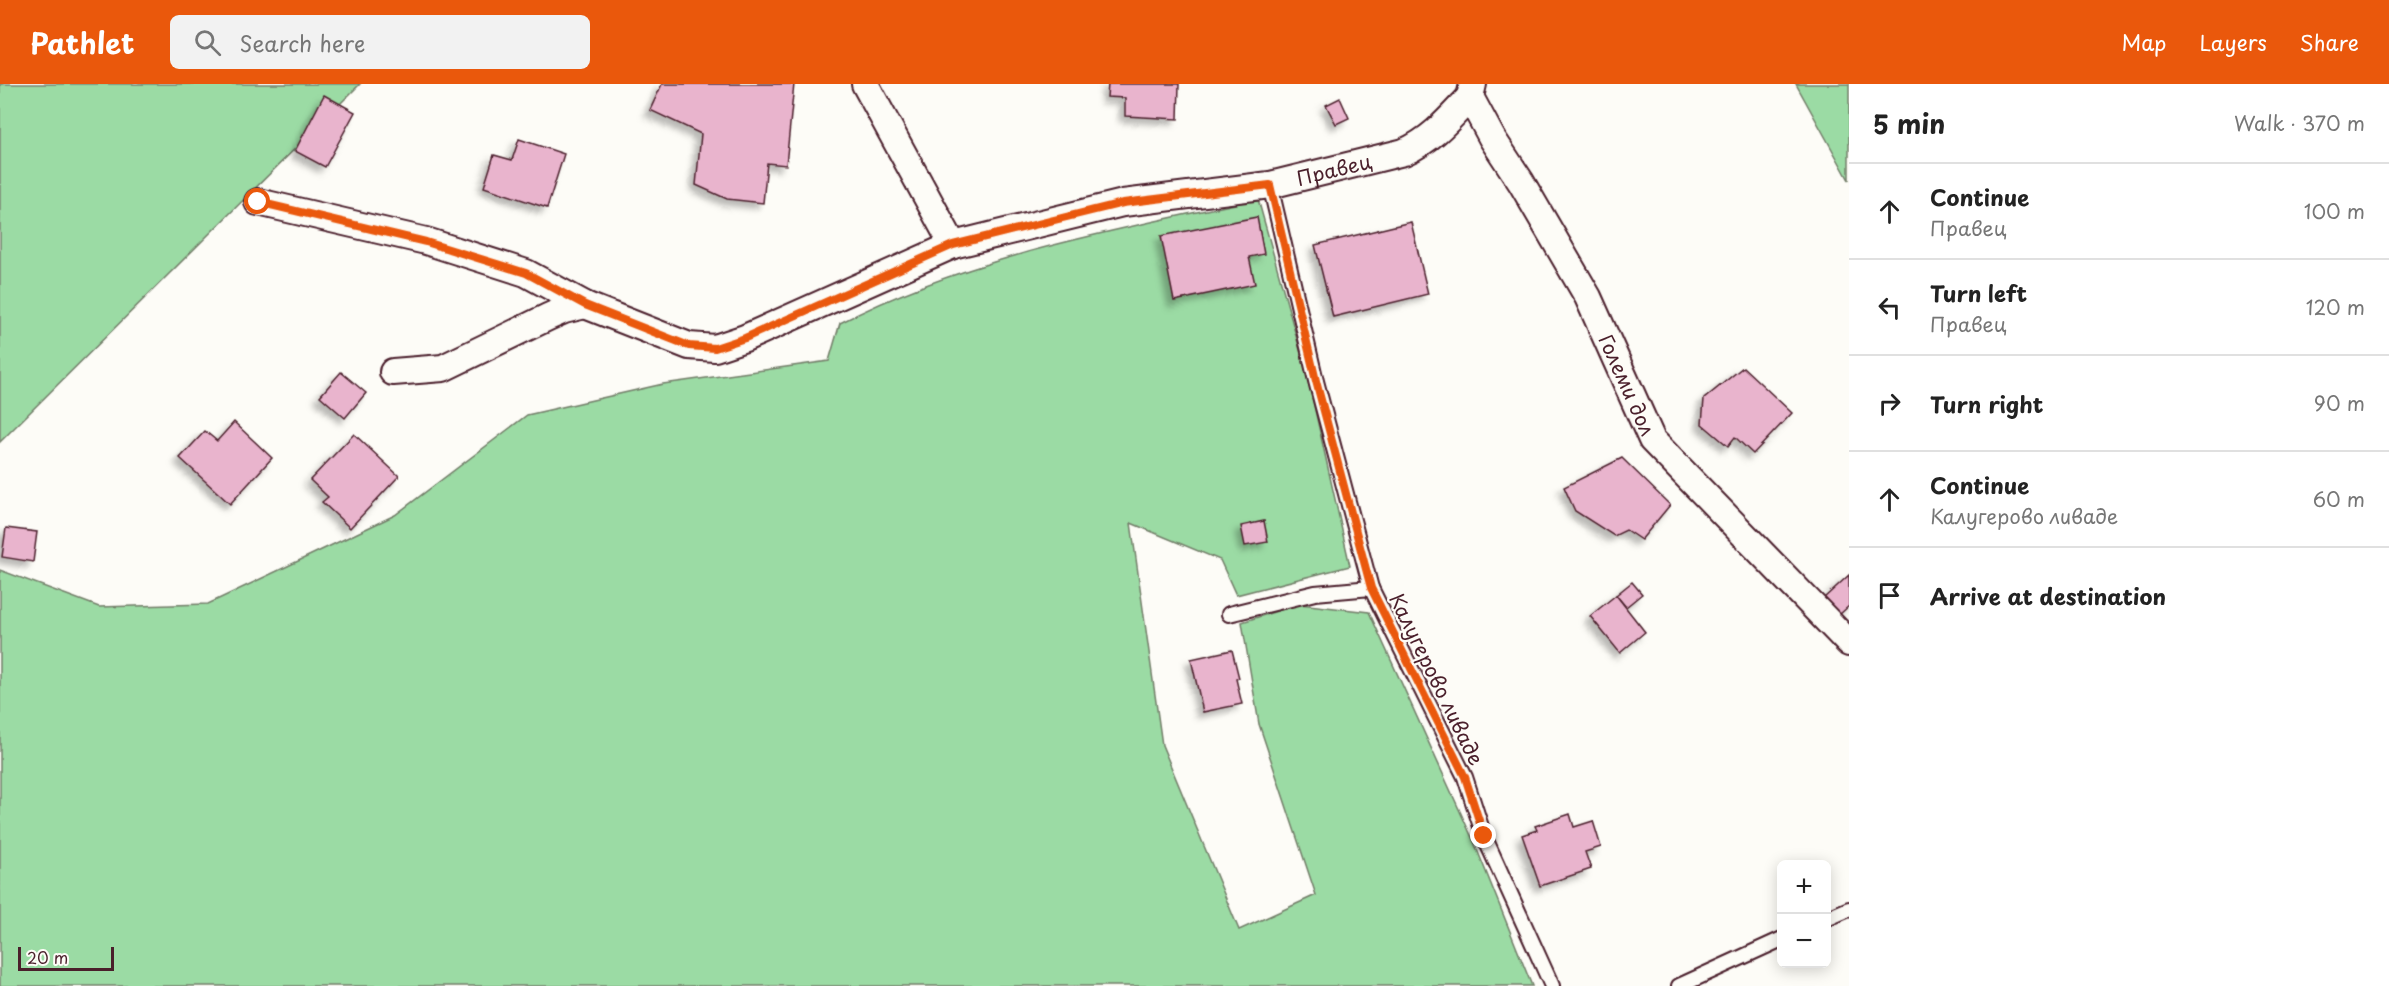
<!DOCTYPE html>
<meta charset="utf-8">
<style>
:root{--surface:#fff;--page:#f2f2f2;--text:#222;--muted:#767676;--line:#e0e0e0;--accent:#ea580c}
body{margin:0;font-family:"Playpen Sans",sans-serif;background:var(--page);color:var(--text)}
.controls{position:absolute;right:18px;bottom:18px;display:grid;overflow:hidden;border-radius:9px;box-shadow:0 3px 15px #0003}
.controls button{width:54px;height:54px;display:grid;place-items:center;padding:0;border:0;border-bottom:2px solid var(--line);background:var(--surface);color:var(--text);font:30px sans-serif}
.scale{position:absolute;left:18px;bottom:15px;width:96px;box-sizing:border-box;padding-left:6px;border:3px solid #4a1f2b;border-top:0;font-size:16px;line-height:21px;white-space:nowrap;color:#4a1f2b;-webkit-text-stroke:4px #fdfcf7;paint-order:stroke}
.stop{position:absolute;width:18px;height:18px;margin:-14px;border:4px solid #ea580c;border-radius:50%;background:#fff}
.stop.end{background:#ea580c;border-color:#fff;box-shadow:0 2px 6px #0008}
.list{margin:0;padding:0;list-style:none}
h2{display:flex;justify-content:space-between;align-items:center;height:78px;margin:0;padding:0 24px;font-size:26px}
h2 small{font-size:20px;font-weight:400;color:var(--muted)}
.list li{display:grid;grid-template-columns:39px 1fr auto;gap:18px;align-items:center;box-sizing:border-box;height:96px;padding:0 24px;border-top:2px solid var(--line)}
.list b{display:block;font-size:22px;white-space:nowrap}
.list p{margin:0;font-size:20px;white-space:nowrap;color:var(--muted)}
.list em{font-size:20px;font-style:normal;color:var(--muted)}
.icon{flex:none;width:33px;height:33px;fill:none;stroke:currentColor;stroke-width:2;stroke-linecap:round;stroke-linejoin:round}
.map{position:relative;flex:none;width:1849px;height:902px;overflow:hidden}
header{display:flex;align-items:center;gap:36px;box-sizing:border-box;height:84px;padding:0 30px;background:var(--accent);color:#fff}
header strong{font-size:28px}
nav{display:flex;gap:33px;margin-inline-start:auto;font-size:21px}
.search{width:420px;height:54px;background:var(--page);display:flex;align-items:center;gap:15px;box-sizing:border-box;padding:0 21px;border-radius:9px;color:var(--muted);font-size:22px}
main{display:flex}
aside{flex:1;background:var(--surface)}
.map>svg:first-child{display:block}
.green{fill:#9bdba4;stroke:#727d68;stroke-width:1.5}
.building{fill:#e9b4cd;stroke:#4a1f2b;stroke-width:1.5;filter:url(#shadow)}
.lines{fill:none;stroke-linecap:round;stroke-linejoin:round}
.lane-casing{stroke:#4a1f2b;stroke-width:18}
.street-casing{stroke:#4a1f2b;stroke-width:30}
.lane{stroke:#fdfcf7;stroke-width:14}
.street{stroke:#fdfcf7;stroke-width:26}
.route{stroke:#ea580c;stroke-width:8}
.labels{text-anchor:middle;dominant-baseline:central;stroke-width:4.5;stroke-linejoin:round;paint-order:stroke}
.street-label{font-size:20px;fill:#4a1f2b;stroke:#fdfcf7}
</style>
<header>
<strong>Pathlet</strong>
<div class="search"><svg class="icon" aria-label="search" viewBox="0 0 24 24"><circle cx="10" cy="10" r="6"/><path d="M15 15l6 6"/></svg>Search here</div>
<nav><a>Map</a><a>Layers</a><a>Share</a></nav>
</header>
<main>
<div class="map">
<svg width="1849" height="902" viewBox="0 0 1849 902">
<defs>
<filter id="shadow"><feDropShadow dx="-5.5" dy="5.5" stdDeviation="3" flood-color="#0004"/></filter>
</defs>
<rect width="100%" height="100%" fill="#fdfcf7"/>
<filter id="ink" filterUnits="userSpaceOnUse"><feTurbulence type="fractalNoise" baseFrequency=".0167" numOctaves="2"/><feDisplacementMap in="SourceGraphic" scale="12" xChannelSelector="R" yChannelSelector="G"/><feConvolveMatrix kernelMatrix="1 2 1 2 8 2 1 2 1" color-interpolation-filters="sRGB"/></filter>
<g filter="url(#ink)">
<!-- green -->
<g class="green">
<path d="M0,0h360l-360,358z"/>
<path d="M1796,0h53v96z"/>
<path d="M1258,115l50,180 42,187 -114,29 -16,-35 -89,-37 31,222 77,185 77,-35 -57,-171 -17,-102 58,-18 69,8 105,230 58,144h-1532v-416l99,37 109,-3 187,-89 132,-100 136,-31 166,-23 11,-38c126,-66 280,-94 418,-124z"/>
</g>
<!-- building -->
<g class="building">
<path d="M662,0h132l-8,81 -19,-2 -4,40 -36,-4 -31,-14 5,-51 -51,-24z"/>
<path d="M1108,0h71l-1,35 -53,-3v-18l-18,-1z"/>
<path d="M324,11l31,17 -30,55 -30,-16z"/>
<path d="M1340,14l9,20 -13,6 -10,-19z"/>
<path d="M519,55l45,15 -17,54 -63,-21 10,-32 18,5z"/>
<path d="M1257,133l7,37 -15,3 6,27 -81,17 -13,-65z"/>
<path d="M1411,138l17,72 -95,23 -18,-72z"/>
<path d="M1743,283l49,46 -39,41 -18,-17 -7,9 -26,-22 2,-25z"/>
<path d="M341,288l25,21 -21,25 -25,-22z"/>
<path d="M234,338l38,36 -42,46 -50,-46 25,-27 12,10z"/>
<path d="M354,350l45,42 -49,52 -28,-26 6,-5 -18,-17z"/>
<path d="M1622,374l48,47 -29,35 -15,-10 -12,6 -39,-25 -11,-24z"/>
<path d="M1264,437l4,21 -23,4 -4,-20z"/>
<path d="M6,444l31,4 -4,30 -31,-5z"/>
<path d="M1849,491v31l-10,9 -15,-17z"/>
<path d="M1632,498l10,12 -16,13 -10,-12z"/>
<path d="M1616,511l29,37 -25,21 -30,-37z"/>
<path d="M1232,566l7,28 -3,1 6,25 -39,8 -12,-53z"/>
<path d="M1570,730l4,13 19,-6 8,26 -16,5 6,17 -51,17 -18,-51 15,-5 -2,-4z"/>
</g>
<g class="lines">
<defs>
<g id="lane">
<path d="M1270,101l46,196 55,207"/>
<path d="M1229,530l86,-21 56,-5 94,189 19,59 68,150"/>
<path d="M1826,835l23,-10"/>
<path d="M1679,902l103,-47"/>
</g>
<g id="street">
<path d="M865,0l88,161"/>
<path id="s1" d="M1473,0l-3,13 22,41 29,44 67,115 64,143 197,203"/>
<path id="s2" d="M258,118l168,39 100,32 59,32 104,41 26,2 30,-10 208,-93 170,-42 147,-18 134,-33c28,-12 46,-34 66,-55"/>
<path d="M393,288l50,-4 105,-51 16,-7 21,-5"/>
</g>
</defs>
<!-- lane casing -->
<use href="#lane" class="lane-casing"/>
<!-- street casing -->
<use href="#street" class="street-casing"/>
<!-- lane -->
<use href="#lane" class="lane"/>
<!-- street -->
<use href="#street" class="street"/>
</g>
</g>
<g class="lines" filter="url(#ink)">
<!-- route -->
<path class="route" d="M258,118l168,40 100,31 59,32 104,41 26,2 30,-10 208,-93 170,-42 147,-18 46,196 55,207 94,189 19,59"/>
</g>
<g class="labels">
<!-- street labels -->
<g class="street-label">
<text stroke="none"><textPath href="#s2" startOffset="1131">Правец</textPath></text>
<text stroke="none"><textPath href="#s1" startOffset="342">Големи дол</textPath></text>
<text transform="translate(1437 595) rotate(64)">Калугерово ливаде</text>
</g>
</g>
</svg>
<div class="controls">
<button>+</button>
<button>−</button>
</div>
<div class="scale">20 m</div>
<div class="stop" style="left:258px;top:118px"></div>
<div class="stop end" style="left:1484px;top:752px"></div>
</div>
<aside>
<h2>5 min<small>Walk · 370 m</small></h2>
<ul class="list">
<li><svg class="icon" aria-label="ahead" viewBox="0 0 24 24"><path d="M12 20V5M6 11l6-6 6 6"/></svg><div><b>Continue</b><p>Правец</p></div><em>100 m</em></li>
<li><svg class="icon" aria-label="left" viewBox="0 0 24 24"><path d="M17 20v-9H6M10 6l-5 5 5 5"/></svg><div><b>Turn left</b><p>Правец</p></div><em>120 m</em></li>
<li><svg class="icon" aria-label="right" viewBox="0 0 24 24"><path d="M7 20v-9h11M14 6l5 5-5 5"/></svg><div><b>Turn right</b></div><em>90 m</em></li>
<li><svg class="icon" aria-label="ahead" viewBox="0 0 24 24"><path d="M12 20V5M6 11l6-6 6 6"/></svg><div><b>Continue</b><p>Калугерово ливаде</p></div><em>60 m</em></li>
<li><svg class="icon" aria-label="arrive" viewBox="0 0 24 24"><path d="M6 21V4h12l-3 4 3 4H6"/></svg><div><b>Arrive at destination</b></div></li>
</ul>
</aside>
</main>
